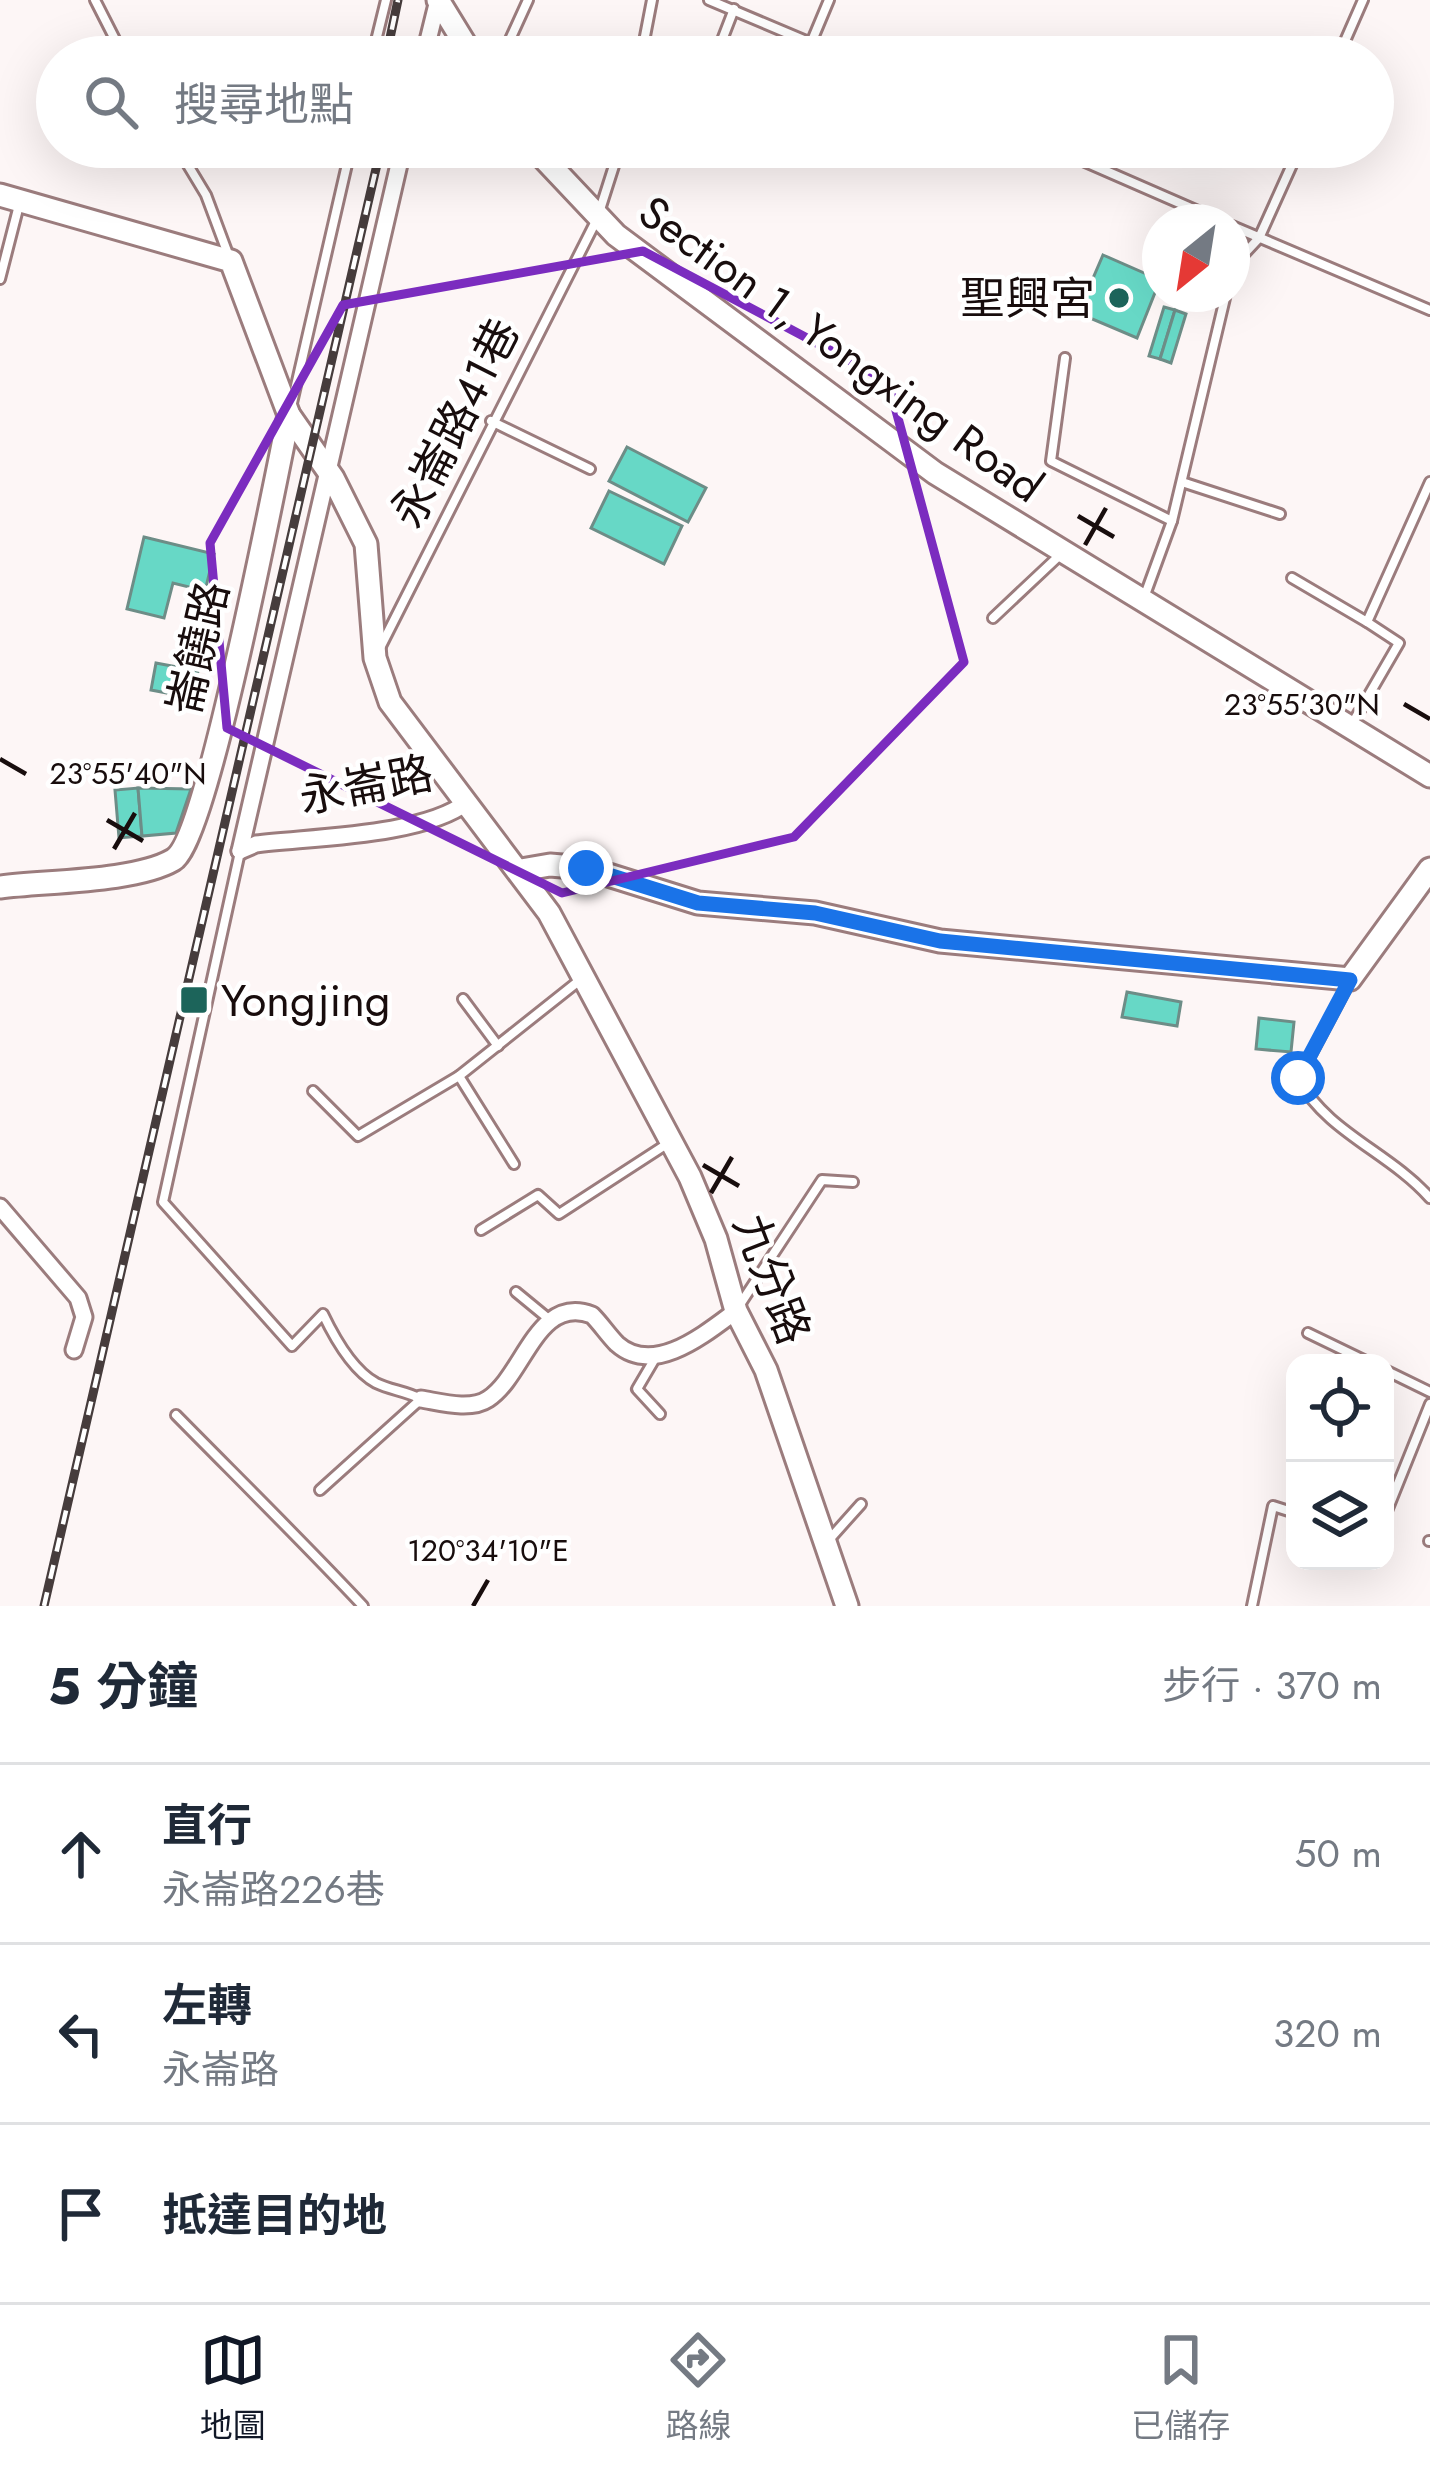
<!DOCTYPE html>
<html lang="zh-TW">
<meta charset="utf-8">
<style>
:root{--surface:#fff;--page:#f2f2f3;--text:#1f2937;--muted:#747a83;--line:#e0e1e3;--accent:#111827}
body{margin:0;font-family:Jost,"Noto Sans TC",sans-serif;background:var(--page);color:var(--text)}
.controls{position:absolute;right:36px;bottom:36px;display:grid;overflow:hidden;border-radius:24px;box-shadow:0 12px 48px #0002}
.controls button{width:108px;height:108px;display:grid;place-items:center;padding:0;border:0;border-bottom:3px solid var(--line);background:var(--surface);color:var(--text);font:60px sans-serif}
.compass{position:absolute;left:1142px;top:204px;width:108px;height:108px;border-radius:50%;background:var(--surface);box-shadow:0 12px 48px #0002;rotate:210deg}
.stop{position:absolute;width:36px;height:36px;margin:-27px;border:9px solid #1a73e8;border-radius:50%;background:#fff}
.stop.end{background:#1a73e8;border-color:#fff;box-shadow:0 3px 12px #0008}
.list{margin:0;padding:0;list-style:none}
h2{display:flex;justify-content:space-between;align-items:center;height:156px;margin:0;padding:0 48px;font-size:51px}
h2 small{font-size:39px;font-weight:400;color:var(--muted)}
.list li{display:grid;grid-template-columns:78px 1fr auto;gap:36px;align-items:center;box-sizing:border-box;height:180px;padding:0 48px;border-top:3px solid var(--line)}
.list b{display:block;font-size:45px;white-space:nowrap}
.list p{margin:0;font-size:39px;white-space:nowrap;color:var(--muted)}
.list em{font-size:39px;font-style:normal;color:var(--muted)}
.icon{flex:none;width:66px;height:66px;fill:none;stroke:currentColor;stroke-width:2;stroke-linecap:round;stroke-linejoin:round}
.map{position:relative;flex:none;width:1430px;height:1606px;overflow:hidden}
.search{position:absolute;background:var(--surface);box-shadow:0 12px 48px #0002;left:36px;right:36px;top:36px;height:132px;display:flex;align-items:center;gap:30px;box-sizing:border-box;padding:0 42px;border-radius:66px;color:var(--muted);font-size:45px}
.sheet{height:696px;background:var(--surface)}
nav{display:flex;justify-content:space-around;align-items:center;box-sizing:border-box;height:168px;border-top:3px solid var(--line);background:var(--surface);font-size:33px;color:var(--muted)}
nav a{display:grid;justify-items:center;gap:6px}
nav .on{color:var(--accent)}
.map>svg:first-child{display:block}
.building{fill:#67d8c6;stroke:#6d8d87;stroke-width:3}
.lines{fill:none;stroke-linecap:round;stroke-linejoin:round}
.lane-casing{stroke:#9b7c7d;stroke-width:14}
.street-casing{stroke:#9b7c7d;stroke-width:21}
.secondary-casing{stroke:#9b7c7d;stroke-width:27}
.lane{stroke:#fff;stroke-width:8}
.street{stroke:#fff;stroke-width:15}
.secondary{stroke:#fff;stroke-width:21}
.rail-casing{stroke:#463c3c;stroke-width:9}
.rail{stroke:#fff;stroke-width:4.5;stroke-dasharray:14;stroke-linecap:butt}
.route{stroke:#1a73e8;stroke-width:15}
.marked{fill:none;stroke:#7b2cbf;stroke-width:9;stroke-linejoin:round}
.ticks{fill:none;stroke:#180d0d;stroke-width:4.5}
.poi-dot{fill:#1c645a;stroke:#fff;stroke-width:4.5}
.labels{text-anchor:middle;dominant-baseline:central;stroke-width:9;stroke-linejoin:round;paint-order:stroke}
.poi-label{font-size:45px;fill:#180d0d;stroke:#fff;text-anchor:end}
.street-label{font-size:45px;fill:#180d0d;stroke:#fff}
.ticks-label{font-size:30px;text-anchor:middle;fill:#180d0d;stroke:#fff;stroke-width:9;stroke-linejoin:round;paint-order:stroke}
</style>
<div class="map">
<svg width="1430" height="1606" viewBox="0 0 1430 1606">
<rect width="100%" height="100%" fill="#fdf6f6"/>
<!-- building -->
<g class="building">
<path d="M1103,255l57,25 -23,58 -59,-25z"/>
<path d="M1164,307l11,3 -15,49 -11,-3z"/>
<path d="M1175,310l11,4 -15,49 -11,-4z"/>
<path d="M627,447l79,41 -18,34 -79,-41z"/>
<path d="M609,491l73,35 -18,38 -73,-36z"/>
<path d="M144,537l70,17 -9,37 -32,-8 -9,35 -37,-9z"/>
<path d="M156,663l42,8 -5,27 -42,-8z"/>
<path d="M138,788l4,48 -23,2 -4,-48z"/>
<path d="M138,788l53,1 -15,44 -34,3z"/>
<path d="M1127,992l54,10 -4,24 -55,-9z"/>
<path d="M1259,1018l35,4 -3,30 -35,-3z"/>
</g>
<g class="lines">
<defs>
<g id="lane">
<path d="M95,0l29,57"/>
<path d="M709,0l135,57"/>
<path d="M811,43l18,-43"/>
<path d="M372,57l14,-57"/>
<path d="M502,57l26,-57"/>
<path d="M641,57l11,-57"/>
<path d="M726,57l-9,-4 17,-44"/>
<path d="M1338,57l25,-57"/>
<path d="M177,147l29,48 22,59"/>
<path d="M1051,147l172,75"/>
<path d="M1232,226l198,84"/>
<path d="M1232,267l27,-29 41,-91"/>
<path d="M0,279l19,-74"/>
<path d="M1065,358l-14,103 121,60"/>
<path d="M292,403l59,-256"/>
<path d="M491,421l99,48"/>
<path d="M1182,482l98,32"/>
<path d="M1292,578l75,44"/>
<path d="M1145,595l27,-74 54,-227"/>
<path d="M993,618l68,-64"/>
<path d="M381,646l216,-427 23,-72"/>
<path d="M1352,724l47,-81 -32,-21 63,-140"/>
<path d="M240,852l-77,350 129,144 31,-32c11,23 29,56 53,69 14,7 30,8 45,16l-101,91"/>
<path d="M1350,981l-52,98c30,54 91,73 132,119"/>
<path d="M463,999l35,47"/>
<path d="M459,1076l55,88"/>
<path d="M313,1091l45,45 101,-60 121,-96"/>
<path d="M481,1230l57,-35 21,19 111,-72"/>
<path d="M516,1292l34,28"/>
<path d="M741,1303l81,-123 31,2"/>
<path d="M1308,1333l62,30"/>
<path d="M657,1355l-20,34 23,25"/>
<path d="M1385,1370l45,22"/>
<path d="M176,1415c62,63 126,126 187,191"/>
<path d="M1385,1516l45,-112"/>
<path d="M1429,1541h1"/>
<path d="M827,1542l34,-38"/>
<path d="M1252,1606l21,-100 22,7"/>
</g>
<g id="street">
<path d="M424,57l14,-57"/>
<path d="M240,851l163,-704"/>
<path d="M240,851l16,-7c55,-7 168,-8 211,-42"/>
<path d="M0,1207l78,91 6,19 -10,33"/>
<path d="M421,1399c19,3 49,12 67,0 36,-23 49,-105 104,-84 9,9 16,20 25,29 37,33 89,-11 119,-33"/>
</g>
<g id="secondary">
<path d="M438,0l35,57"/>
<path d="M533,147l83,88 319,238 495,303"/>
<path d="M0,195l231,66 58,154 44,63 33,66 9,114 15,44 159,211 141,264 26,62 20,72 30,59 81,236"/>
<path d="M521,870l29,-5 36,3 112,35 117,10 125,28 410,38 80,-110"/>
<path d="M0,887c46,-6 135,-5 173,-27 34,-19 103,-384 116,-445"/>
</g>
</defs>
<!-- lane casing -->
<use href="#lane" class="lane-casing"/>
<!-- street casing -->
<use href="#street" class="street-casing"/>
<!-- secondary casing -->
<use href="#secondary" class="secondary-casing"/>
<!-- lane -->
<use href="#lane" class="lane"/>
<!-- street -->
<use href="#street" class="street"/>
<!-- secondary -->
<use href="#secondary" class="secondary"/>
<defs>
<g id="rail">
<path d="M386,57l12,-57"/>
<path d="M44,1606l337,-1459"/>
</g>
</defs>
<!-- rail casing -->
<use href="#rail" class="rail-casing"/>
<!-- rail -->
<use href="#rail" class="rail"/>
</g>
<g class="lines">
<!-- route -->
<path class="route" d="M586,868l112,35 117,10 125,28 410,39 -52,98"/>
</g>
<!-- marked area -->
<path class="marked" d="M643,251l245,130 76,281 -170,175 -232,56 -335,-165 -17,-185 133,-238z"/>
<!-- ticks -->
<path class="ticks" d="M1078,516l36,21M1085,545l21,-37M1404,704l26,15M0,759l26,15M107,820l36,21M114,849l21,-36M703,1165l36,21M711,1193l21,-36M473,1606l15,-26"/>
<!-- markers -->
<g class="poi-dot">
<circle cx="1119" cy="298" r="12"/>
<rect x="179" y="985" width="30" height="30" rx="6"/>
</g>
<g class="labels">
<!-- poi labels -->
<g class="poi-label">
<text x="1095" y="298">聖興宮</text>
<text x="221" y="1000" text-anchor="start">Yongjing</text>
</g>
<!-- street labels -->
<g class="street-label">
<text transform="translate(841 349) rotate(36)">Section 1, Yongxing Road</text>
<text transform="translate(455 423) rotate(-63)">永崙路41巷</text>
<text transform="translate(198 648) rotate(-77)">崙饒路</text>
<text transform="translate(366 785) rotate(-11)">永崙路</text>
<text transform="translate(772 1279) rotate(69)">九分路</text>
</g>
</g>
<g class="ticks-label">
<text x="1302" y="715">23°55'30"N</text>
<text x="128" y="784">23°55'40"N</text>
<text x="488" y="1561">120°34'10"E</text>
</g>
</svg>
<div class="controls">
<button><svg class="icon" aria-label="locate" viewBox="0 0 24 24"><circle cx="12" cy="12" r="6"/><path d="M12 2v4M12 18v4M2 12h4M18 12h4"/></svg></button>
<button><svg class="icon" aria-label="layers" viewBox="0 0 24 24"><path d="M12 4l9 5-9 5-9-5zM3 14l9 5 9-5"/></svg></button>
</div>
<svg class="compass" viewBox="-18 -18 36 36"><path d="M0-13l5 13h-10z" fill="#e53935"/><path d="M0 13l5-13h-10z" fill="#747a83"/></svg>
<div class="stop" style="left:1298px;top:1078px"></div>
<div class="stop end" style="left:586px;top:868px"></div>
<div class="search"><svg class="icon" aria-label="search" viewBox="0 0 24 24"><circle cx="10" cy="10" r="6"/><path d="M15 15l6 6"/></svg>搜尋地點</div>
</div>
<section class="sheet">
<h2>5 分鐘<small>步行 · 370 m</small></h2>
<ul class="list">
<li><svg class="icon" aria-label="ahead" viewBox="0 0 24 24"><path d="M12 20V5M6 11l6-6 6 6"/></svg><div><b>直行</b><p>永崙路226巷</p></div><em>50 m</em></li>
<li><svg class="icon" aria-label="left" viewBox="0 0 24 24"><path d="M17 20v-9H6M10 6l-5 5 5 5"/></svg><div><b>左轉</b><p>永崙路</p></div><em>320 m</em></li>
<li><svg class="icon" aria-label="arrive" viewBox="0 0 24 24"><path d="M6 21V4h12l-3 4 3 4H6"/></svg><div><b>抵達目的地</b></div></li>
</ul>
</section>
<nav>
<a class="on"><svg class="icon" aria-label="map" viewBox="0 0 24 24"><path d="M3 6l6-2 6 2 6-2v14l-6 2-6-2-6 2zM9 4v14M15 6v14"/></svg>地圖</a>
<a><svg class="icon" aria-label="directions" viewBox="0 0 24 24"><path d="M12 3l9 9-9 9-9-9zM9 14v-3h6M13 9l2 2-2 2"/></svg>路線</a>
<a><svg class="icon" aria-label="saved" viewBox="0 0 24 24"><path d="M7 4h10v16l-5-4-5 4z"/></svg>已儲存</a>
</nav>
